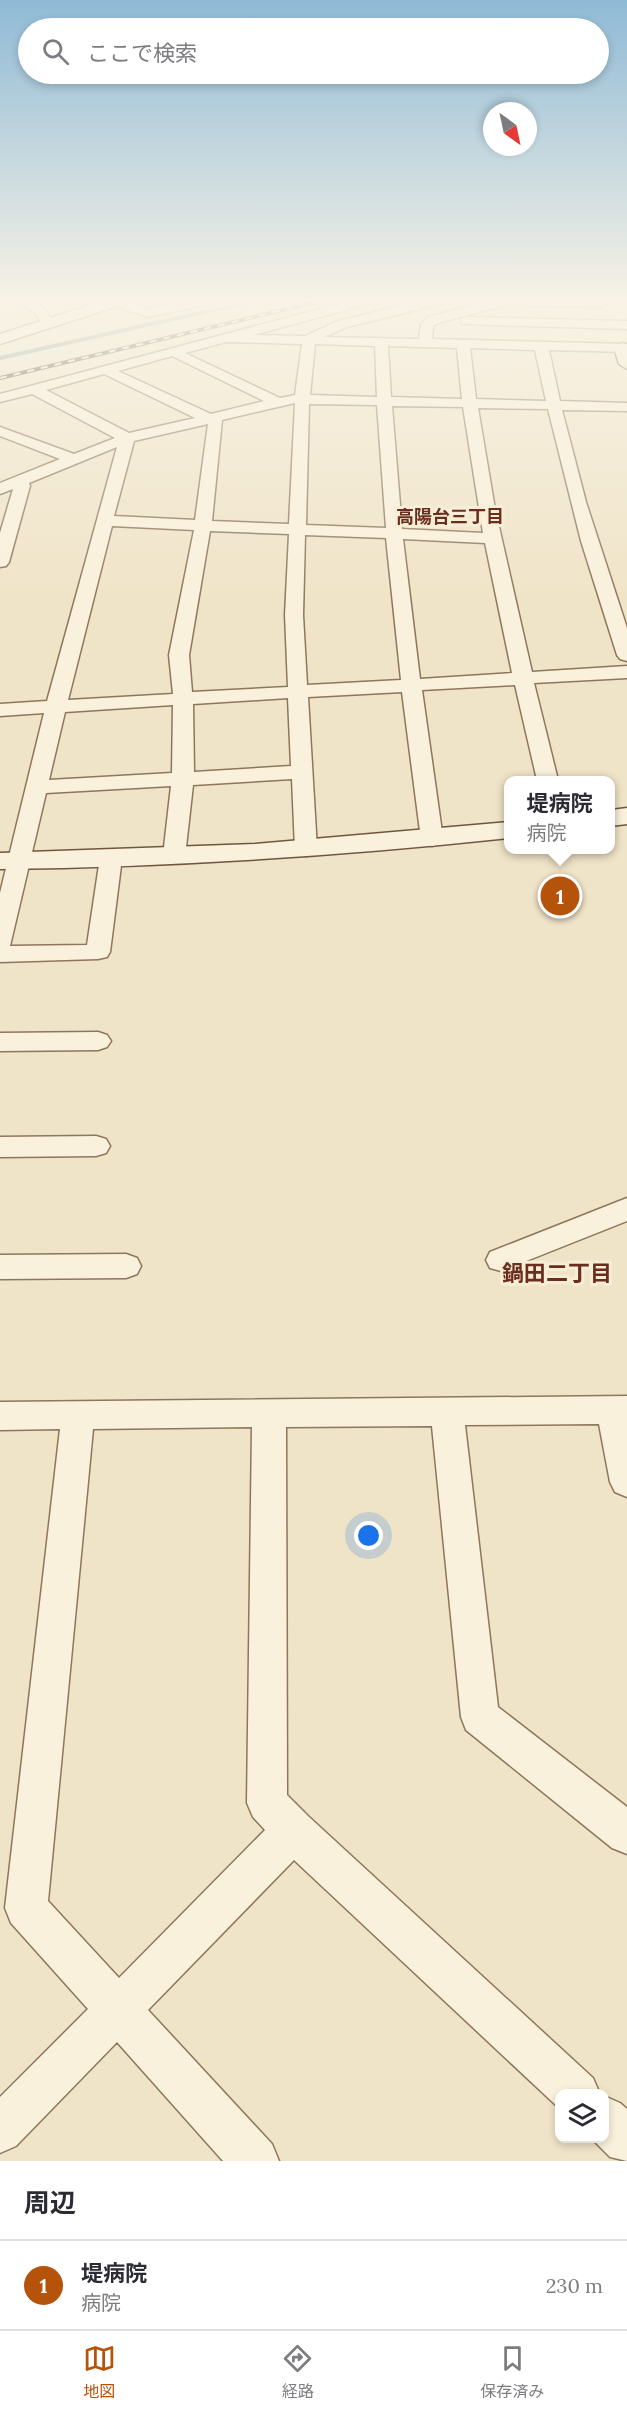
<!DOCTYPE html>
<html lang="ja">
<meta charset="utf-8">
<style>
:root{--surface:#fff;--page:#f7f7f7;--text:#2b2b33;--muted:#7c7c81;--line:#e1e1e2;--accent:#b45309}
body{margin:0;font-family:Lora,"Noto Sans JP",serif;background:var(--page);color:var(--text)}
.controls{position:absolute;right:18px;bottom:18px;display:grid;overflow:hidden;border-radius:12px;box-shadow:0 3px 9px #0003}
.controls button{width:54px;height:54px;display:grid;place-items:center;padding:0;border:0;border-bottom:2px solid var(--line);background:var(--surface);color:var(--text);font:30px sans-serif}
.compass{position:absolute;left:483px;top:102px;width:54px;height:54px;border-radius:50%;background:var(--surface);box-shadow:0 3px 9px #0003;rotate:147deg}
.you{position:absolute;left:369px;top:1536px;width:21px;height:21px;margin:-15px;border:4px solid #fff;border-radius:50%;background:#1a73e8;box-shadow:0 0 0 9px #1a73e833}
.badge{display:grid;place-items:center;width:39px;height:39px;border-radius:50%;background:var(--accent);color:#fff;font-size:20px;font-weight:700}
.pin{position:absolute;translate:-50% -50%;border:3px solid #fff;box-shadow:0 2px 6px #0006}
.popup{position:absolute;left:504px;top:776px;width:111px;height:78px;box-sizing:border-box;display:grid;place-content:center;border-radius:12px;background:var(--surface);filter:drop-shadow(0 2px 4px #0005);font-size:20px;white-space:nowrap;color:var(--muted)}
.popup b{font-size:22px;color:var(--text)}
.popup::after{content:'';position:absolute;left:50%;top:100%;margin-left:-12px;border:12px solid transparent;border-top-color:var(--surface)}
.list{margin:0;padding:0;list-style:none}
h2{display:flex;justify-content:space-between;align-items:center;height:78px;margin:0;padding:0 24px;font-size:26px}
h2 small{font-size:20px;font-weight:400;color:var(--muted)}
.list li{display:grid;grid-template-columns:39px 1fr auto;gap:18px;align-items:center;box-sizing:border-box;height:90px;padding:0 24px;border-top:2px solid var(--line)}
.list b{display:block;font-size:22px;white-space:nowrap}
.list p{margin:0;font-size:20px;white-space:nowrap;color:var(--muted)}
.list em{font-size:20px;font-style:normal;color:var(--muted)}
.icon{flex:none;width:33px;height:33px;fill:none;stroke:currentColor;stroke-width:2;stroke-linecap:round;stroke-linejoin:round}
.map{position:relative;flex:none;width:627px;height:2161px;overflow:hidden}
.search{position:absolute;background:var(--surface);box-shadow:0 3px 9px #0003;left:18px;right:18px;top:18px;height:66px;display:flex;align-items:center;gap:15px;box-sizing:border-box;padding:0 21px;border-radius:33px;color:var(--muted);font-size:22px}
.sheet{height:168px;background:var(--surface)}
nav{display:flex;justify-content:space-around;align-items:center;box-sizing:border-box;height:84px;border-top:2px solid var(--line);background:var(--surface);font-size:16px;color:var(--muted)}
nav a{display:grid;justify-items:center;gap:3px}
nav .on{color:var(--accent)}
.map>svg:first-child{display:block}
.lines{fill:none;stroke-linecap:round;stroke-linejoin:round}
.stream{stroke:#6f938a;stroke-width:4}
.street-casing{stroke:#8d765c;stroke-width:3}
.secondary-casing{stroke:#6f573f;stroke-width:3}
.street{fill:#faf1dc;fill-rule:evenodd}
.secondary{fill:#faf1dc;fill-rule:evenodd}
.rail-casing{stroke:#3d2e20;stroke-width:4}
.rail{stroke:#f7eed8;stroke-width:2;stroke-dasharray:7;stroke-linecap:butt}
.labels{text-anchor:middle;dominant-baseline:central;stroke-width:6;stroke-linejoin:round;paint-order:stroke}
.far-neighbourhood-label{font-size:18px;font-weight:bold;fill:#6b2e1e;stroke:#f7eed8}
.neighbourhood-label{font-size:22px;font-weight:bold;fill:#6b2e1e;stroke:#f7eed8}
</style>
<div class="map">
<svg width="627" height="2161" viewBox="0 0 627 2161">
<rect width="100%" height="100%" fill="#f0e4c8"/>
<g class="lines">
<!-- stream -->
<path class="stream" d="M0,358l267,-60"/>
<defs>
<g id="street">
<path d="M14,298c23,0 29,8 41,26l-6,4 -5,-1 -10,-15z"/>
<path d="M117,298l32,11 50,-11h24l-6,4 -69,15 -35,-12 -2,-3 2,-3z"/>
<path d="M361,298l4,1 2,3 -2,3 -112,30 52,1 33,-15 95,-23h22l-2,3 -106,26 -23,10 95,2 2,-15 7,-7 74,-19 105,2 2,3 -6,4 -97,-2 -68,18 -5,3 -1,13 195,5v8l-78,-2 11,51 67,2v8l-65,-1 24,92 41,126v33l-7,-2 -3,-4 -36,-114 -33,-132 -70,-1 17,101 37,163 95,-6v12l-93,5 24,97h-21l-22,-95 -93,5 21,149 -3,5 -8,2 -8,-2 -3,-5 -19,-147 -94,5 9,152 -3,5 -8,2 -8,-2 -3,-5 -3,-70 -99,6 -8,71 -3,5 -8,2 -8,-2 -3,-5 8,-70 -125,7 -36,153 77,-1 13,-87 3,-5 8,-2 8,2 3,5 -12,94 -3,5 -9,2 -98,3v-69l44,-180 -44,3v-12l47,-3 70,-254 -88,36 1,3 -21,76 -3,4 -6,1v-34l13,-44 -13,5v-11l60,-24 -60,-23v-9l74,27 41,-16 -83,-44 -32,8v-8zM226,342l76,2 -7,51 -15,3 -95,-45zM315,344l60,2 2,51 -67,-2zM388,346l69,2 5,51 -71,-2zM470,348l65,2 11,51 -70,-2zM172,356l92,45 -53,13 -93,-43zM104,374l91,44 -66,15 -83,-43zM295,403l-6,121 -77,-3 10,-101zM309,404l68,1 9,123 -80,-3zM392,406l71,1 20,126 -81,-4zM208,424l-13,96 -81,-4 20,-75zM112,526l82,4 -25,125 4,39 -105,6zM210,531l79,3 -4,81 3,72 -96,5 -3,-37zM305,535l81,3 15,142 -94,5 -4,-70zM403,539l82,4 27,130 -92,6zM288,698l3,68 -97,6 -1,-68zM173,705l-1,68 -123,7 16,-68z"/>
<path d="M467,317l160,4v8l-165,-5 -1,-3 1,-3z"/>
<path d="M98,1032l9,3 4,6 -4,6 -9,3 -98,1v-18z"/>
<path d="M96,1136l10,3 4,7 -4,7 -10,3 -96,1v-20z"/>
<path d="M627,1198v23l-126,50 -11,-3 -4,-8 4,-8z"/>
<path d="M126,1254l11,4 4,8 -4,8 -11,4 -126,1v-24z"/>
<path d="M627,1396v101l-12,-5 -5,-10 -11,-58 -134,1 33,282 129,100v47l-15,-6 -146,-118 -5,-13 -29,-291 -146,1 1,368 21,21 285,262 7,16h-40v15l-266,-249 -146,150 124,134 7,17h-56l-106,-119 -101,104 -16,7v-56l88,-88 -77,-86 -6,-15 55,-479 -60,1v-28zM252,1427l-5,376 6,14 12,13 -146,148 -71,-77 45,-472z"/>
<path d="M604,2096l16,7 7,6v52l-17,-4 -19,-19h13z"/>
</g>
<g id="secondary">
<path d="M112,298h23l-2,3 -133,43v-10z"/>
<path d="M622,343l5,1v25l-8,-5 -5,-16z"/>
<path d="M627,808v16l-16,2v-16z"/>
<path d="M509,822v16c-169,18 -339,29 -509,31v-16l255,-9z"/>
</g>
</defs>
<!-- street casing -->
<use href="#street" class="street-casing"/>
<!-- secondary casing -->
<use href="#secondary" class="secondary-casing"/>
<!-- street -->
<use href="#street" class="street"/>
<!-- secondary -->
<use href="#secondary" class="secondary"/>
<defs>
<path id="rail" d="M0,378l333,-80"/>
</defs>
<!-- rail casing -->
<use href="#rail" class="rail-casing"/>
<!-- rail -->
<use href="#rail" class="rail"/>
</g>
<!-- sky -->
<linearGradient id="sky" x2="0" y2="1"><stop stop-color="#8fbad6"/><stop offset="0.5" stop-color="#f8f3e6"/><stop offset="1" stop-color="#f8f3e6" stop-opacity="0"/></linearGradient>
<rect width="627" height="601" fill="url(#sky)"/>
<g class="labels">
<!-- far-neighbourhood labels -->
<g class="far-neighbourhood-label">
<text x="450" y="516">高陽台三丁目</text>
</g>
<!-- neighbourhood labels -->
<g class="neighbourhood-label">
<text x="557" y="1273">鍋田二丁目</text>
</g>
</g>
</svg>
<div class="controls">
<button><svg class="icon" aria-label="layers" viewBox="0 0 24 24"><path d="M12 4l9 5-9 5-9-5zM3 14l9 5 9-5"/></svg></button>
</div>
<svg class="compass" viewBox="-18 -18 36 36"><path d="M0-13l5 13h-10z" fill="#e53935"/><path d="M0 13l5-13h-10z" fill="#7c7c81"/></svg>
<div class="you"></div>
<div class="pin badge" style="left:560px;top:896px">1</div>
<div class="popup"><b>堤病院</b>病院</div>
<div class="search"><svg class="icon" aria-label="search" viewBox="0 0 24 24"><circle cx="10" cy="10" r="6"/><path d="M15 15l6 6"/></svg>ここで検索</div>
</div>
<section class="sheet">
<h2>周辺<small></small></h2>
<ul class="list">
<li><span class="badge">1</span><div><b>堤病院</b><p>病院</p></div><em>230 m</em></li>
</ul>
</section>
<nav>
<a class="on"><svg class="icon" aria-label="map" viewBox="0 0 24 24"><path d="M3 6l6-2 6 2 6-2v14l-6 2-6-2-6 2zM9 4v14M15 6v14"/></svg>地図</a>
<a><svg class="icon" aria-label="directions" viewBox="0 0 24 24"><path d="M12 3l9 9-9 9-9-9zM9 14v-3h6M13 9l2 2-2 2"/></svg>経路</a>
<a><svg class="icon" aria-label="saved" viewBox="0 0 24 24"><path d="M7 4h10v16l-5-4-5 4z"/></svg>保存済み</a>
</nav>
